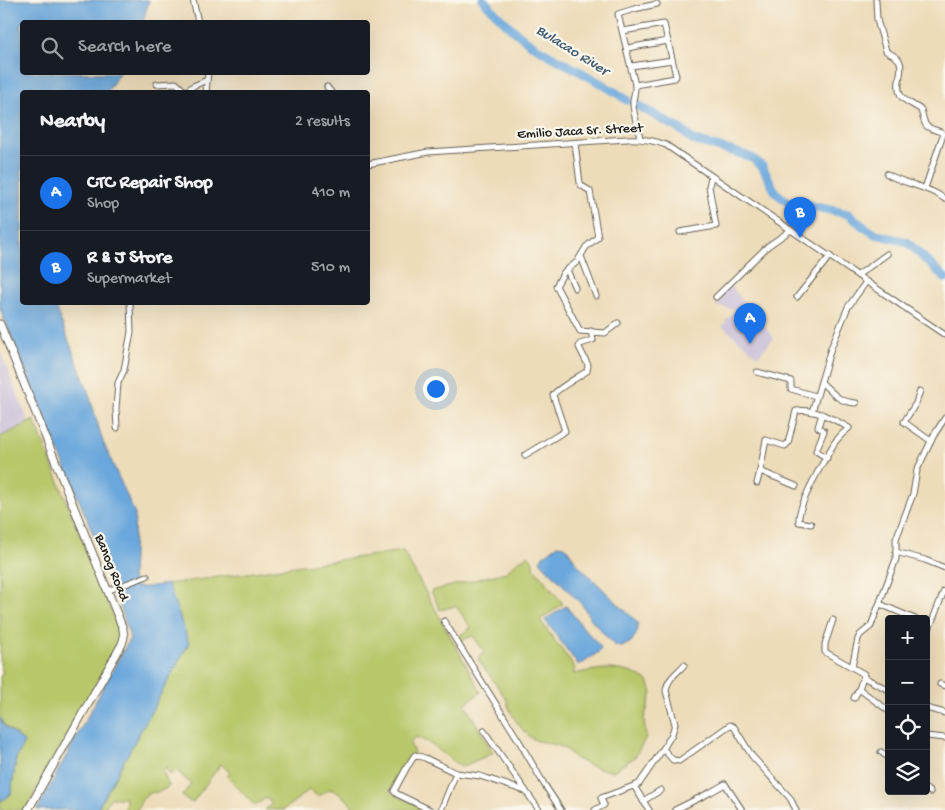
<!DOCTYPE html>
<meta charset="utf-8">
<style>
:root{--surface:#171b24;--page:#20242c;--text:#f1f3f6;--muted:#9ea1a6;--line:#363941;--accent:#1a73e8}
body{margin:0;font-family:"Gochi Hand",sans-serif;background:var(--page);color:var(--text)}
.controls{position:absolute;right:15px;bottom:15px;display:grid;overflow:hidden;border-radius:5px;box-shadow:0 5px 20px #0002}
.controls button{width:45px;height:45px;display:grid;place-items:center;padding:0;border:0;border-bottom:1px solid var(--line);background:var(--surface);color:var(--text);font:25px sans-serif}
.you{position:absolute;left:435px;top:388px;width:18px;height:18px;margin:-12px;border:4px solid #fff;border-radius:50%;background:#1a73e8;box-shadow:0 0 0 8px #1a73e833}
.badge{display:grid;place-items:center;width:32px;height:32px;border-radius:50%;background:var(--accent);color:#fff;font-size:16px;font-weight:700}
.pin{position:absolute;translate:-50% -41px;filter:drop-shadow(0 1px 2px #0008)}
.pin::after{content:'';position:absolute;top:26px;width:18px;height:15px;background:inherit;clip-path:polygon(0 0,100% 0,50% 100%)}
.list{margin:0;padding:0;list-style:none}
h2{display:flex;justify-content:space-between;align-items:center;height:65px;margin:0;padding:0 20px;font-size:21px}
h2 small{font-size:16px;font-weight:400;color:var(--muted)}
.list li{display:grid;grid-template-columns:32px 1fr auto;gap:15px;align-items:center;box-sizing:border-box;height:75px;padding:0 20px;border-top:1px solid var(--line)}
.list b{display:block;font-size:19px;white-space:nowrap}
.list p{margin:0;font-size:16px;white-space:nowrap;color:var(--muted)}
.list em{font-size:16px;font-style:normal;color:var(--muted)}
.icon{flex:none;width:28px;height:28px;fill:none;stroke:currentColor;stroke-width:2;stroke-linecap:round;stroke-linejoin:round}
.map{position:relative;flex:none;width:945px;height:810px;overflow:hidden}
.search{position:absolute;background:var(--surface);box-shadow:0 5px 20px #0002;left:20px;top:20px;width:350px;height:55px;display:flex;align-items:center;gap:12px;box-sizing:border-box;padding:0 18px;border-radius:5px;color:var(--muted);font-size:19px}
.panel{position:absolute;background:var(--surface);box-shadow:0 5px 20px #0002;left:20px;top:90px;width:350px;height:215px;border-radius:5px}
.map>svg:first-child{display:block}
.industrial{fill:#c9bfd7}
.green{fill:#b7c76a;stroke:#6a7243}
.water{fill:#6aa7dc;stroke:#43627c}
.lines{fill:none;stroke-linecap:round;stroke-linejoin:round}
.river{stroke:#6aa7dc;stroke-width:9}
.street-casing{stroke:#655f53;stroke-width:7}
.secondary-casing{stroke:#655f53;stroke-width:9}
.street{stroke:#fff;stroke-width:5}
.secondary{stroke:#fff;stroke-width:7}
.labels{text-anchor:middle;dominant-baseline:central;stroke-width:4.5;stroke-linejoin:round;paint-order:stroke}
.street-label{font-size:14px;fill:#1c1c1c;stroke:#fbf7ec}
.water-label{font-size:15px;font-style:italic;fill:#3f5b72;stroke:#fbf7ec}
</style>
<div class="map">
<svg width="945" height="810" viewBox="0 0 945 810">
<rect width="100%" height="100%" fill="#fbf7ec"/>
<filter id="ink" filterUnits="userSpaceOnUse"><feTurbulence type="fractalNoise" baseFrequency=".02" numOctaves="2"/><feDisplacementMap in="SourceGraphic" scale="10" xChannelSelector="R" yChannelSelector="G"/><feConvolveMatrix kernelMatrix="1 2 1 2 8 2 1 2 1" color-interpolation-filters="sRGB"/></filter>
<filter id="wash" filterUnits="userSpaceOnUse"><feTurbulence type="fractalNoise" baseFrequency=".0096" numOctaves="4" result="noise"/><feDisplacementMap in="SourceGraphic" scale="20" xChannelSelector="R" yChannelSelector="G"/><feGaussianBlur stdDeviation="1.12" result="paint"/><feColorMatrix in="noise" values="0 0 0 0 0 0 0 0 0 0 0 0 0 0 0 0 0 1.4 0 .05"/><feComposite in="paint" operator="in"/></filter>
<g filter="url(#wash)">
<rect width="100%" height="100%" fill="#eddcb9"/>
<!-- industrial -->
<g class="industrial">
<path d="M730,285l44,53 -16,18 -36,-30 4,-3 -1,-2 12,-11 -21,-4 1,-8z"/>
<path d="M0,351l29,72 -29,14z"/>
</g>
<!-- green -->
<g class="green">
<path d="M34,420l86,214 -3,12 -92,164h-25v-8l11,-8 5,-36 8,-16 -20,-17 -4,-8v-40l3,-5 -3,-8v-227z"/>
<path d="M403,551l78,141 -16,12 28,49 -31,14c-16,-9 -29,-25 -47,-30l-5,6 4,10 -24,38 1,2 37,17h-73c-6,-10 -15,-17 -25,-21l-12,7 -9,-6 -26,20h-18l7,-6 -5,-7 -12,9 -28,-30 3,-3 -9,-9 -29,39 -10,-7 9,-12 -15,-14 -6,5 -4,-7 -3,4 6,14c-17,14 -20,-4 -32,24h-12l1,-12h-16l-6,12h-7l92,-167 -21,-59z"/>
<path d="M528,555l4,5 2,7 29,37 -23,16 35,48 -2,6c22,-4 34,-8 56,-2 7,2 13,6 19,9l4,12 -8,26 2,18 -11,20 -22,14c-13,-2 -25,-5 -36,-12 -5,-3 -8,-7 -12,-10 -9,-6 -20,-5 -30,-9 -11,-5 -27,-28 -28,-40l-29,-41 6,-8 -11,-15 -14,5 -3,-3 15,-10 -15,-22 -16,4 -9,-19 75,-19 11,-10z"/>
</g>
<!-- water -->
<g class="water">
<path d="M0,0h149l-6,22h-121v50l97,1 -12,19h-85v210l32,1 33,85 16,54 32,72 -3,62 2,11h11l23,-3 21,59 -92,167h-60l93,-172 -17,-56 -113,-273z"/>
<path d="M558,545l7,1 13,19 60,58 -1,10 -6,9 -9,5 -7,-1 -26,-29 -5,-10 -44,-46 2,-4z"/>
<path d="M566,606l21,26 14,15 -1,4 -21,15 -34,-46z"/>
<path d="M0,717l4,9 20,16 -8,17 -5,35 -11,8z"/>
</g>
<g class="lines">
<!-- river -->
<g class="river">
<path d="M483,0c16,16 32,34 51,46 31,19 64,33 93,54"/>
<path d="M635,104l48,27 9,9 43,12 17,6 10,8 14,27 17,13 10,-2 45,10 16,13 11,7 32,8 38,36"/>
</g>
</g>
</g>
<g filter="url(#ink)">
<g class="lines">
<defs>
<g id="street">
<path d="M193,0l5,22"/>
<path d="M876,0l1,20 9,31c4,3 10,5 13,9 6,10 -5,24 2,36 4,6 14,9 20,14 5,17 1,16 20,22l2,3 -18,53"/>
<path d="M623,31l41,-7 12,52 -1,2 -40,7"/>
<path d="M627,48l41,-7"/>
<path d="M632,66l40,-6"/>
<path d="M157,84l19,-1 10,9"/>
<path d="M327,87l4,5"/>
<path d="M186,92l7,-6 14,-6"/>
<path d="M206,92l2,-20"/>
<path d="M640,138c-2,-11 -6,-22 -7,-33 -1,-7 3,-12 2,-20l-17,-71 16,-5 23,-5"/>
<path d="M575,143l5,40 2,3 8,5 8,46 -12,10 -9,15 -13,10 -8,14 24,45 25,2 13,-10"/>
<path d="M368,164l60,-12 199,-13c14,-1 25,1 39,6l279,190"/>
<path d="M887,174c19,11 41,12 58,25"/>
<path d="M680,232l36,-6 -7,-40 2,-9"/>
<path d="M581,256l15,40"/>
<path d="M567,270l8,18"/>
<path d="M858,275l29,-21"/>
<path d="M716,297l52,-51 23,-16"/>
<path d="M797,297l33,-41"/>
<path d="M757,372l34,9v8l25,7"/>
<path d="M821,382c12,11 17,20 35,21"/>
<path d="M920,391l-4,12 -12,19 27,19"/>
<path d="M812,412l19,-64 17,-41 18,-25"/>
<path d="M822,414l-4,13 6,4 -8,20 11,7"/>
<path d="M117,428l-1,-19 2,-26 6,-13 7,-38 -1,-30"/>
<path d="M525,455l40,-24 -12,-36c2,-5 27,-19 34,-24l1,-6 -9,-18 1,-3 13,-4 -2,-9"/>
<path d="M760,471l36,15"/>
<path d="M757,483l3,-12 6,-31 19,6 3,-3 8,-32c18,-3 38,8 53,17 -5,4 -10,9 -14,14 -9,15 -39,64 -36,80l12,2"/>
<path d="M896,552l29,8 20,8"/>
<path d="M107,591l40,-15"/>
<path d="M880,604l35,15"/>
<path d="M833,620l-8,24v8l39,22 -5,15 30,22"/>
<path d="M444,621l75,120 25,43 17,26"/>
<path d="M926,637l18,-46"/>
<path d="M852,667l6,-28 2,-4 11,-9 25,-67v-20l17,-45 4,-24 17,-35 11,-17"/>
<path d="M863,677l26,13"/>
<path d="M940,684l5,2"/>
<path d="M854,698l5,-9"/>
<path d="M926,708l19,5"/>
<path d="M484,731l55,79"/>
<path d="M926,736l19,2"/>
<path d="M663,749l10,11 6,1 51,-36 4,2 18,29 38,42 6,12"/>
<path d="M881,752l8,6"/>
<path d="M634,786l15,24"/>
<path d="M926,789l4,3"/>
<path d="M643,801l18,-11"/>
<path d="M430,810l-33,-16 -3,-3 13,-24 8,-12 10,3 31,15 24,3 45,15"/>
<path d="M441,810l15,-37"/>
<path d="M595,810l9,-5 -3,-7 38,-14 24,-35 9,-15 3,-10 -9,-33c1,-12 11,-18 18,-26"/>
<path d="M675,810l36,-18 14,-8 17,26"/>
</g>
<path id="secondary" d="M0,324l123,305 1,8 -2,7 -94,166"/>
</defs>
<!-- street casing -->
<use href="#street" class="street-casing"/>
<!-- secondary casing -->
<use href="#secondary" class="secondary-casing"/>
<!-- street -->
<use href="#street" class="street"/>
<!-- secondary -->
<use href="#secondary" class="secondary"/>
</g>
</g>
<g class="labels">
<!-- street labels -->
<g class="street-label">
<text transform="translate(580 132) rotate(-3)">Emilio Jaca Sr. Street</text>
<text transform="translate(111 568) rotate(68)">Banog Road</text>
</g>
<!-- water labels -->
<g class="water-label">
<text transform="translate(572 51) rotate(32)">Bulacao River</text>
</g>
</g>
</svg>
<div class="controls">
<button>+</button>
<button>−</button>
<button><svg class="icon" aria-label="locate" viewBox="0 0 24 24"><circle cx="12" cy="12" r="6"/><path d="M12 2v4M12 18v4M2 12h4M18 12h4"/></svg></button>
<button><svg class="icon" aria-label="layers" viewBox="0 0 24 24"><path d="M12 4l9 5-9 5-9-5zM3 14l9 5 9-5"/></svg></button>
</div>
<div class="you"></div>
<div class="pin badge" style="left:750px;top:344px">A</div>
<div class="pin badge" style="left:800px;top:238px">B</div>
<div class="search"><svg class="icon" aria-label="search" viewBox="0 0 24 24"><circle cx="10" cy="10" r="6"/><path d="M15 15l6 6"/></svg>Search here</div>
<section class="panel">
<h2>Nearby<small>2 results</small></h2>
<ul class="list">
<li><span class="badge">A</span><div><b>CTC Repair Shop</b><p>Shop</p></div><em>410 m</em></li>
<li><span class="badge">B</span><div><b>R &amp; J Store</b><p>Supermarket</p></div><em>510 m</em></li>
</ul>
</section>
</div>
